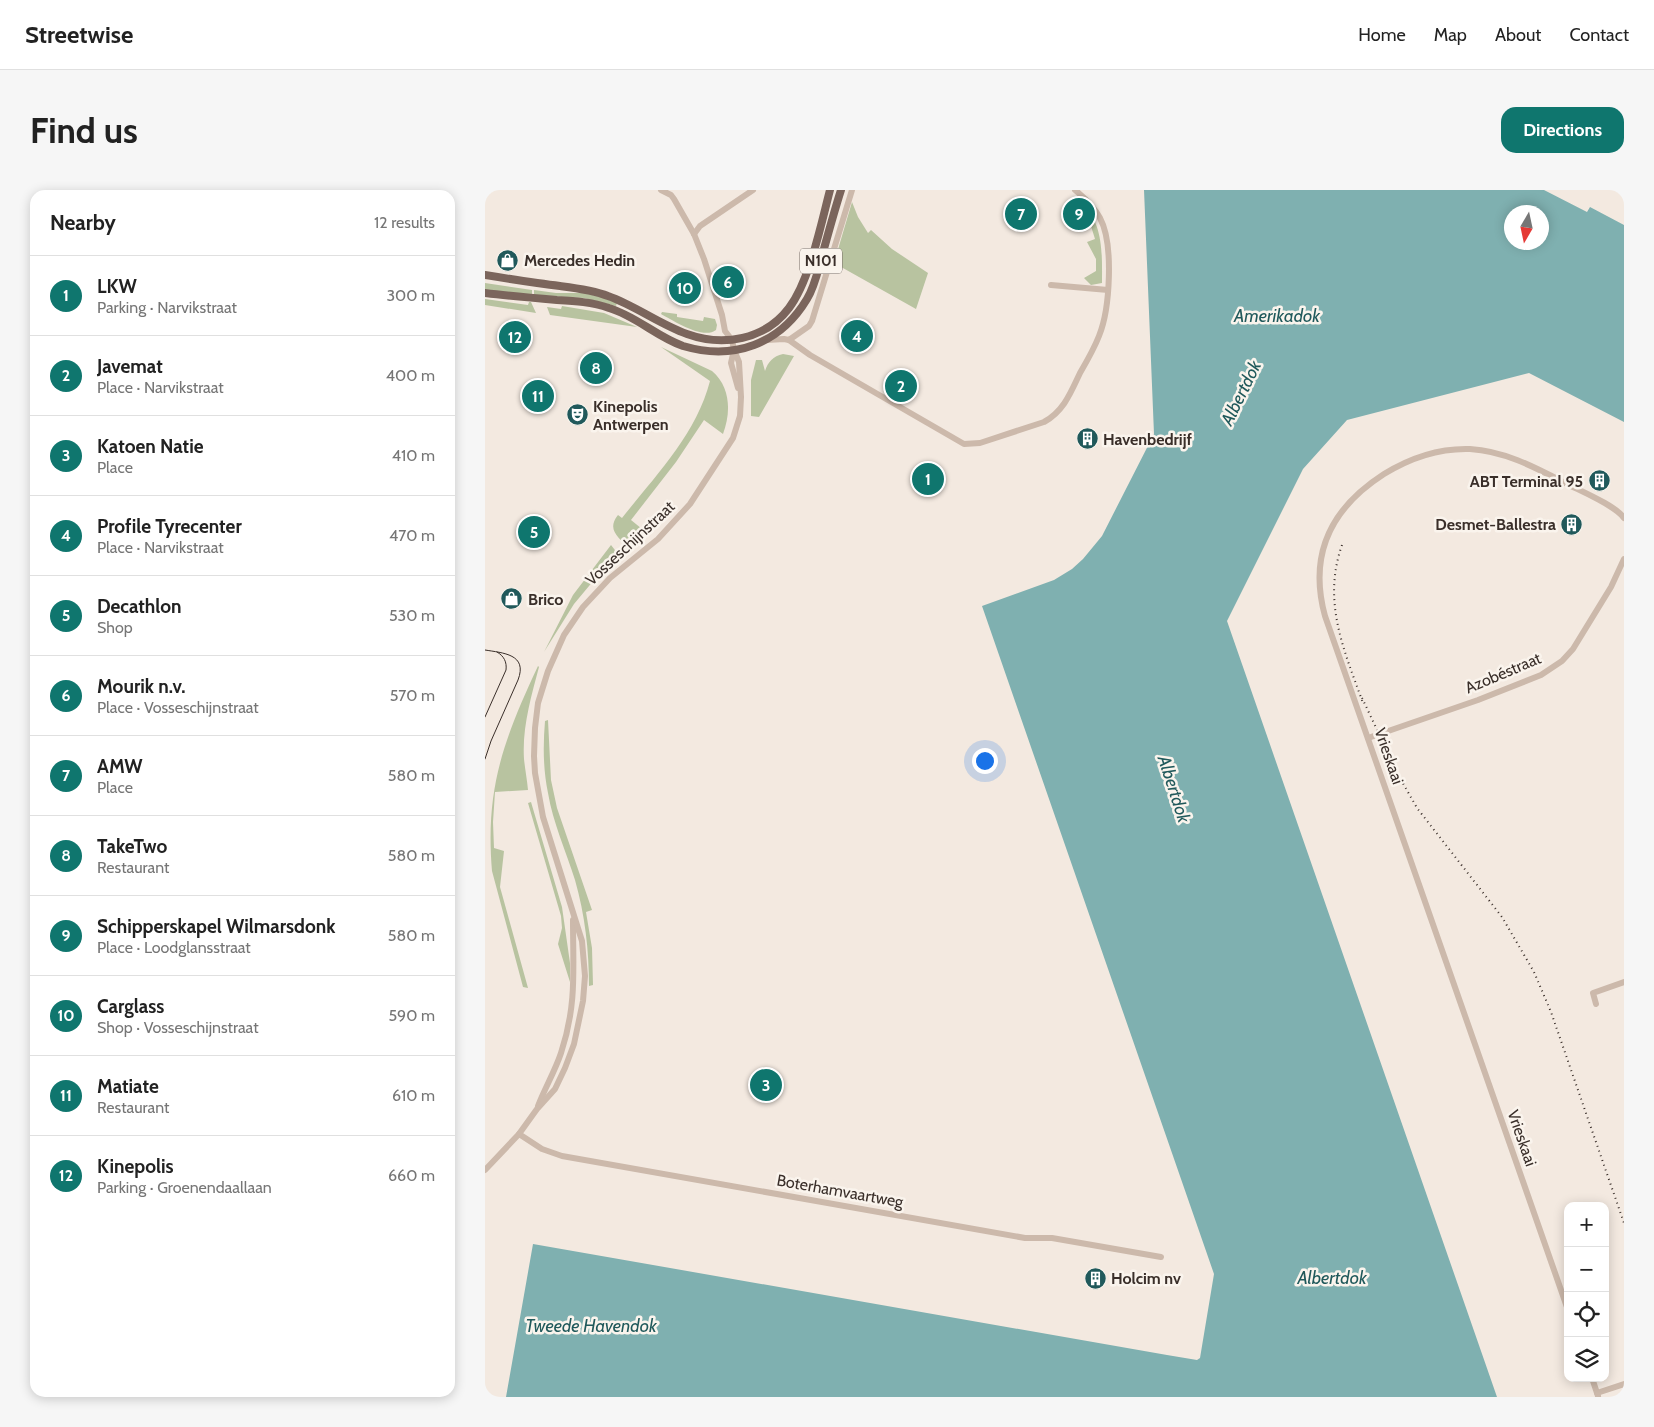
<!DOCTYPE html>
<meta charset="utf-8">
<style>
:root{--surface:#fff;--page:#f6f6f6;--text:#222;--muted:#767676;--line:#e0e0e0;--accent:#0f766e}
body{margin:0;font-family:Cabin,sans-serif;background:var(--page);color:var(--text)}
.controls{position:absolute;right:15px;bottom:15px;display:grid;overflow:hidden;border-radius:10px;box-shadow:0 2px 12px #0003}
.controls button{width:45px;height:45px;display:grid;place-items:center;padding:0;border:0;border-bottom:1px solid var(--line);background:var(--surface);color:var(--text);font:25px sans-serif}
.compass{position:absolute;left:1019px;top:15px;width:45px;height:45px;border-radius:50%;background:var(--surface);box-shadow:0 2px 12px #0003;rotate:189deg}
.you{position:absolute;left:499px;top:570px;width:18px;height:18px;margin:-12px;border:4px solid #fff;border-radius:50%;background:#1a73e8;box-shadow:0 0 0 8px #1a73e833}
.badge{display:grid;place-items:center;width:32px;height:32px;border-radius:50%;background:var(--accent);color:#fff;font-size:16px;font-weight:700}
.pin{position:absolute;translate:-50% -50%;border:2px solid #fff;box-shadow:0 1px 5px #0006}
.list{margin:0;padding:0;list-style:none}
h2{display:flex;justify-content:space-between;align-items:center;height:65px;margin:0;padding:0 20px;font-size:21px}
h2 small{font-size:16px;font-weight:400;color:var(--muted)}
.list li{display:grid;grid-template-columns:32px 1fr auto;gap:15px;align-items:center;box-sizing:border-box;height:80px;padding:0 20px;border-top:1px solid var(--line)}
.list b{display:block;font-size:19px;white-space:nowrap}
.list p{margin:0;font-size:16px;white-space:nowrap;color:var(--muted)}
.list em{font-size:16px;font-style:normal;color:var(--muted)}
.icon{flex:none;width:28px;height:28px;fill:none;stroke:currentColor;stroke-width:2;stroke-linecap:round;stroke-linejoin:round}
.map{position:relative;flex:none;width:1139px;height:1207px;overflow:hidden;border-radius:15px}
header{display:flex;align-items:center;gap:30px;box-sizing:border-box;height:70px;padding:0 25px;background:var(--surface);border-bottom:1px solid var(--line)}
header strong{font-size:24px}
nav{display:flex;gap:28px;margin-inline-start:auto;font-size:18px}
.intro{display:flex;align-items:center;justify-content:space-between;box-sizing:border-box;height:120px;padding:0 30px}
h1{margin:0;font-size:35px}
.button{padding:12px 22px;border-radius:15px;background:var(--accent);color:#fff;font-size:18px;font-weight:700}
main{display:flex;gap:30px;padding:0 30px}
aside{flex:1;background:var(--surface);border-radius:15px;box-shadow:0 2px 12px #0003}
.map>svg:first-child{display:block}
.green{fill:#b8c3a0}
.water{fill:#7fb0b0;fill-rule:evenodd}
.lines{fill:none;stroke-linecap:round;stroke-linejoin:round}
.minor{stroke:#ccb9ab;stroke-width:6}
.major{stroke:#7b655c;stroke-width:8}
.tram{stroke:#3a2f2a;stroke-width:1}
.rail{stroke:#3a2f2a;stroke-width:2;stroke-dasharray:1 4;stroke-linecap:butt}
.labels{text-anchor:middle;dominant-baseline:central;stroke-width:5;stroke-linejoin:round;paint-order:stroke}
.shield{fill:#faf4ed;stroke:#746a64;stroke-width:1}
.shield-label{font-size:15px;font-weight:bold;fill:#3a2f2a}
.poi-label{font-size:16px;font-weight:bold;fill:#3a2f2a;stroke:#faf4ed;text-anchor:start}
.street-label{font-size:16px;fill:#3a2f2a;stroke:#faf4ed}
.water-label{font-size:18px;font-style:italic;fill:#20595b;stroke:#faf4ed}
</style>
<header>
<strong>Streetwise</strong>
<nav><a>Home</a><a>Map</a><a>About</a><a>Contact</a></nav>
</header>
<div class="intro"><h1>Find us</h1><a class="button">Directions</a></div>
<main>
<aside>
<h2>Nearby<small>12 results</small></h2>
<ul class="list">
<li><span class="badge">1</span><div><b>LKW</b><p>Parking · Narvikstraat</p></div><em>300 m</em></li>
<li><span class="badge">2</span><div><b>Javemat</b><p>Place · Narvikstraat</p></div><em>400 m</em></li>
<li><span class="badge">3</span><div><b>Katoen Natie</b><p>Place</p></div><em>410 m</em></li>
<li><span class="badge">4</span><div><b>Profile Tyrecenter</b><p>Place · Narvikstraat</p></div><em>470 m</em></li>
<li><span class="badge">5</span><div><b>Decathlon</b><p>Shop</p></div><em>530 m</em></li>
<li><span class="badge">6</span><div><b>Mourik n.v.</b><p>Place · Vosseschijnstraat</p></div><em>570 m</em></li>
<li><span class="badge">7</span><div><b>AMW</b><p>Place</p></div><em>580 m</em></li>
<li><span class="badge">8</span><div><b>TakeTwo</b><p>Restaurant</p></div><em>580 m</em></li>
<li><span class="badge">9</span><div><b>Schipperskapel Wilmarsdonk</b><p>Place · Loodglansstraat</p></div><em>580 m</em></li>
<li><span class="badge">10</span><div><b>Carglass</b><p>Shop · Vosseschijnstraat</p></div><em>590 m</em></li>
<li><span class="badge">11</span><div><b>Matiate</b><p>Restaurant</p></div><em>610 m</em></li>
<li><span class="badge">12</span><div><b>Kinepolis</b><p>Parking · Groenendaallaan</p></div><em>660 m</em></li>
</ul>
</aside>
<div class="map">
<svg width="1139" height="1207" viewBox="0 0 1139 1207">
<rect width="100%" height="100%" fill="#f3e9e0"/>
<!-- green -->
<g class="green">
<path d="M595,11c24,22 22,52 22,82l-11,2 -7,-7 12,-7v-12l-9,-17 8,-3 -5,-16 -11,7 -7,-11 4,-13z"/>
<path d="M367,12l6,15 10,16 3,-3 21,19 36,24 -12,36 -82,-46z"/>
<path d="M0,93l47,7v5l-47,-5z"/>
<path d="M49,100l22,3h29l16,4 16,6 -1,3 -32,-8 -50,-3z"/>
<path d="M0,109l43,6 1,-3h2l5,11 -51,-8z"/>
<path d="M77,116l42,7 33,14 -87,-12 -3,-8 14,2z"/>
<path d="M177,122l15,2v3l26,4 1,-4 11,2 2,6 -1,5c-13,10 -42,-9 -55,-16z"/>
<path d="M176,157l51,24c19,16 19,42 11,63l-19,-14 -28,42 -45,58 16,13 -18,16c-10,-12 -23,-19 -11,-34l4,3c33,-42 74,-83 88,-137z"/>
<path d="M298,164l11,2 -35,61 -8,-1v-36l5,-20h6l3,11c3,-9 8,-15 18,-17z"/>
<path d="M126,355l7,9v5l-24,21 -20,24 -30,48 29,-57z"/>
<path d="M53,476l1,1c-8,30 -17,61 -15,92 1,10 3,20 4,31l-33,2 -2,30 1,26 10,3 -4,36 28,101 -5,-1 -31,-116c-7,-83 12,-132 46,-205z"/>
<path d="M63,530l3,60 6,28 35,102 -6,2 6,36 1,37 -4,1c0,-36 -4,-71 -14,-106 -9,-29 -22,-57 -27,-87 -5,-24 -5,-48 -3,-72z"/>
<path d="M46,612l31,105 8,56v19l-12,-38 4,-16 -1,-12 -33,-113z"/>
</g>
<!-- water -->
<path class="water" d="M659,0h400l43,22 3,-5 34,18v197l-95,-49 -182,47 -44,49 -76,152 270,776h-991l27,-153 634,111 30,5 3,-2 14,-84 -232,-668 72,-26 18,-11 11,-10 19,-23 52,-102zM1056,22v30h-30v-30z"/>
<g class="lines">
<!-- minor -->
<g class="minor">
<path d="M209,44l6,-8 53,-36"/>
<path d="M566,95l57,5"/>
<path d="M282,150l17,-1 5,1 20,-14 3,-5 40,-131"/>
<path d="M304,150l21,15 154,89 16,-1 64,-21c20,-11 27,-30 36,-49 7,-12 14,-24 19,-37 11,-27 15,-92 1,-118 -6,-11 -15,-20 -25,-28"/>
<path d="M249,160l-3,13 7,25"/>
<path d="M883,548l110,-38 63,-25 21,-14 11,-12 38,-62 13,-28"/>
<path d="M1111,814l-3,-11 31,-11"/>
<path d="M53,916c7,-18 17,-35 23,-53 16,-48 12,-84 12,-133"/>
<path d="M34,944l23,15 20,7 463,82h27l109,19"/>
<path d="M0,980l34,-36 18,-25 18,-20 10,-21 9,-24 9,-43 2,-25 -3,-35 -39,-124 -8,-44 -1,-17 1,-28 3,-25 10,-32 16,-36 19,-28 27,-29 48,-39 32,-35 43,-66 7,-22 1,-19 -2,-35 -5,-12 -2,-10 -7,-9 -3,-16 -18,-56 -10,-25 -20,-35 -3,-4 -10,-5"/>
<path d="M1083,1120l-243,-694c-17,-62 6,-108 59,-142 26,-16 55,-26 86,-25 36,2 68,20 99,36 14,7 47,21 55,33"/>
<path d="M1107,1188l6,18"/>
<path d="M1112,1203l27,-9"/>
</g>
<!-- major -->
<g class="major">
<path d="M0,85c25,4 50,8 75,11 16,2 33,4 48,10 28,10 51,28 79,38 36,13 78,6 102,-26 21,-28 32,-84 41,-118"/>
<path d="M0,103c24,3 48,5 72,7 18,1 35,2 52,8 27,8 48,29 74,38 51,15 97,-2 124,-47 8,-13 11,-29 15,-43 6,-22 12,-44 19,-66"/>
</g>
<!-- tram -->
<g class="tram">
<path d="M0,460c18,3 43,4 33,30l-27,61 -6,18"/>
<path d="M0,527l21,-47c1,-8 -2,-14 -9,-18"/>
</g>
<!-- rail -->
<g class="rail">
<path d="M857,355c-20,57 2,105 21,158"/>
<path d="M877,508l38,80 17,30 85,109 32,55 17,40 73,211"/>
</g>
</g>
<!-- icons -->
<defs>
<symbol id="shop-disc" viewBox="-11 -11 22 22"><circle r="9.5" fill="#20595b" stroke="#faf4ed"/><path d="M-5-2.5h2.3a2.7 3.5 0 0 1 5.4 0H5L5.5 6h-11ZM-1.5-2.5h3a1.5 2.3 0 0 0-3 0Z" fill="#fff"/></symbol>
<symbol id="theatre-disc" viewBox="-11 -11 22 22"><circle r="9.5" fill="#20595b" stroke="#faf4ed"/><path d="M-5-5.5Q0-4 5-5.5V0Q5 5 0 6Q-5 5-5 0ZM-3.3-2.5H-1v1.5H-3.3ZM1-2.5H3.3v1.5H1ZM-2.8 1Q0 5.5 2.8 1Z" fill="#fff"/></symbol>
<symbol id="building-disc" viewBox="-11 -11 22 22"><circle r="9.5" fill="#20595b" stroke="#faf4ed"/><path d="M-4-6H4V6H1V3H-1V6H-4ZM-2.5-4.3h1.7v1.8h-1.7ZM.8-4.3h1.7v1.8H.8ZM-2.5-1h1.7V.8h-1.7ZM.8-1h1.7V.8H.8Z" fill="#fff"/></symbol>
</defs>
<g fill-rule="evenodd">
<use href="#shop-disc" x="10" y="58" width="25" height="25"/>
<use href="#theatre-disc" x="80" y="212" width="25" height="25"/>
<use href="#building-disc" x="590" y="236" width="25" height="25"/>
<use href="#building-disc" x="1102" y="278" width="25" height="25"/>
<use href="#building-disc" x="1074" y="322" width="25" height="25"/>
<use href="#shop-disc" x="14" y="396" width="25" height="25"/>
<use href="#building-disc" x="598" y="1076" width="25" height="25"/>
</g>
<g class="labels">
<!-- shield labels -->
<rect class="shield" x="315" y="58.5" width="42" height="25" rx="4"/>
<g class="shield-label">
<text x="336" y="71">N101</text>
</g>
<!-- poi labels -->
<g class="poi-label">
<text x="39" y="70">Mercedes Hedin</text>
<text x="108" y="216">Kinepolis<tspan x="108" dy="18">Antwerpen</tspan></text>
<text x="618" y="249">Havenbedrijf</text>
<text x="1098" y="291" text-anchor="end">ABT Terminal 95</text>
<text x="1071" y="334" text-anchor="end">Desmet-Ballestra</text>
<text x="43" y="409">Brico</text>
<text x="626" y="1088">Holcim nv</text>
</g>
<!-- street labels -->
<g class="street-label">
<text transform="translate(145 353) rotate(-43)">Vosseschijnstraat</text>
<text transform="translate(1018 483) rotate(-23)">Azobéstraat</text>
<text transform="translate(904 566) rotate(71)">Vrieskaai</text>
<text transform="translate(1037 948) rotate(71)">Vrieskaai</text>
<text transform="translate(355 1001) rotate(10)">Boterhamvaartweg</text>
</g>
<!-- water labels -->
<g class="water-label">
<text x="792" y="126">Amerikadok</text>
<text transform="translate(756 203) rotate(-64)">Albertdok</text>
<text transform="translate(689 599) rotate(72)">Albertdok</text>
<text x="847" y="1088">Albertdok</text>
<text x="106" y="1136">Tweede Havendok</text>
</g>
</g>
</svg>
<div class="controls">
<button>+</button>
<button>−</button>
<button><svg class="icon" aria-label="locate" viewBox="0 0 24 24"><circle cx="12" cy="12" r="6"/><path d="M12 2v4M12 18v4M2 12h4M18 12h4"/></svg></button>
<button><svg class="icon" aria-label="layers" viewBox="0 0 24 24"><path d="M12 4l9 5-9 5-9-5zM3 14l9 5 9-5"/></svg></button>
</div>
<svg class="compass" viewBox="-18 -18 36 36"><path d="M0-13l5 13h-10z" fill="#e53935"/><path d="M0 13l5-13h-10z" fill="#767676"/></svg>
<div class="you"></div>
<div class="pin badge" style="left:443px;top:289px">1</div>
<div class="pin badge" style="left:416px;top:196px">2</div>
<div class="pin badge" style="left:281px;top:895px">3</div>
<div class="pin badge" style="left:372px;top:146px">4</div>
<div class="pin badge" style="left:49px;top:342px">5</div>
<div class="pin badge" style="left:243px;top:92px">6</div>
<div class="pin badge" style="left:536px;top:24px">7</div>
<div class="pin badge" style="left:111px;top:178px">8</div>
<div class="pin badge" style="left:594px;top:24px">9</div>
<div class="pin badge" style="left:200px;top:98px">10</div>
<div class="pin badge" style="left:53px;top:206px">11</div>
<div class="pin badge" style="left:30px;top:147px">12</div>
</div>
</main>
